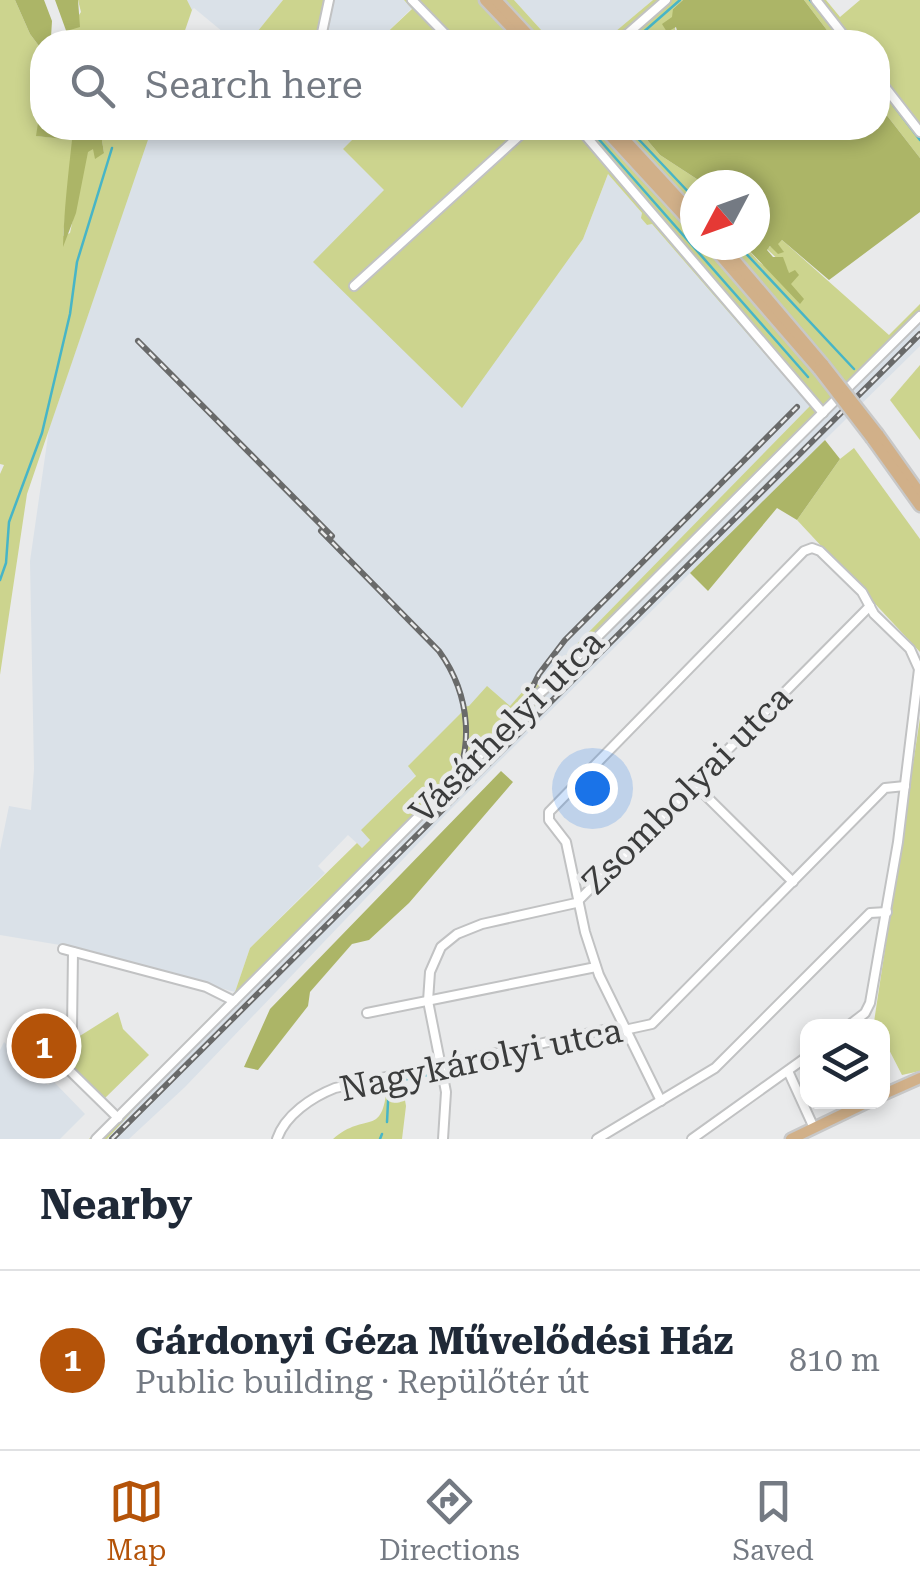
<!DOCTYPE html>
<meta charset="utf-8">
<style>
:root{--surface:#fff;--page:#f6f6f7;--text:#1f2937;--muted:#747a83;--line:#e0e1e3;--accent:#b45309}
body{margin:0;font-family:"Roboto Serif",serif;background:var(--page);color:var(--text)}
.controls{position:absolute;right:30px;bottom:30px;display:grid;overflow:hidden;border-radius:20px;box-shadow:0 5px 15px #0003}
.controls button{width:90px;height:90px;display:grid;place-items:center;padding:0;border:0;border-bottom:2px solid var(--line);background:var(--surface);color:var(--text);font:50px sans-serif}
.compass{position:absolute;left:680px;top:170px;width:90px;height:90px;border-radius:50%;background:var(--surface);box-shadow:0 5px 15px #0003;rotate:229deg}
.you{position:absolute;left:592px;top:788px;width:35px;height:35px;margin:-25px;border:8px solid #fff;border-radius:50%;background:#1a73e8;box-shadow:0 0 0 15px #1a73e833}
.badge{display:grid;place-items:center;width:65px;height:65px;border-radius:50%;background:var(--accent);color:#fff;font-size:32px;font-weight:700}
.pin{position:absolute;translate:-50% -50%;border:5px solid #fff;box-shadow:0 2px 10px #0006}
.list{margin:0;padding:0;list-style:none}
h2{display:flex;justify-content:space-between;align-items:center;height:130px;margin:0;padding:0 40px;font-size:42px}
h2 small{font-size:32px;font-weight:400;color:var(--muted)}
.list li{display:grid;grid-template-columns:65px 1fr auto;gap:30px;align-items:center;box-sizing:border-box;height:180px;padding:0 40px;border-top:2px solid var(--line)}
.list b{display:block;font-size:38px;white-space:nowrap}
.list p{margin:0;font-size:32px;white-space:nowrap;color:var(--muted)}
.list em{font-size:32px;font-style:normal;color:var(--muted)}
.icon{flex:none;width:55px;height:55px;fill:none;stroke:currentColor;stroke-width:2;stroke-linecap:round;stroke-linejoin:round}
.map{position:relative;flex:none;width:920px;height:1139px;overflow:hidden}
.search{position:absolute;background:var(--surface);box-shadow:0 5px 15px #0003;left:30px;right:30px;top:30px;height:110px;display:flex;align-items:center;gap:25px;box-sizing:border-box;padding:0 35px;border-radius:40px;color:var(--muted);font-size:38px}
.sheet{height:310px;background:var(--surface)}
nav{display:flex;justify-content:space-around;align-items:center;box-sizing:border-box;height:140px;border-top:2px solid var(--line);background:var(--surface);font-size:28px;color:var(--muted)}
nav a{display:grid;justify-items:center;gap:5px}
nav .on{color:var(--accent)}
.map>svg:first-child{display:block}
.built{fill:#dae1e8}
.green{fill:#ccd48e}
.forest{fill:#acb567}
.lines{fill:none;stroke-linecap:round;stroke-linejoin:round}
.stream{stroke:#47b5c7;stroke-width:2.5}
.minor-casing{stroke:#c1c2c3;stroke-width:12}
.major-casing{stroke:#c8c8c8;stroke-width:15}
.minor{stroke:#fff;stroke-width:8}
.major{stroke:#d1b089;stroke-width:10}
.rail-casing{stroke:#696a6a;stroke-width:6}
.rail{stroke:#e9eaeb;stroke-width:2.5;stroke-dasharray:8;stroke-linecap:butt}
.major-bridge-casing{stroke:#c8c8c8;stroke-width:15;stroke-linecap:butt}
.major-bridge{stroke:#d1b089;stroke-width:10}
.labels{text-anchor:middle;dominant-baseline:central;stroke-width:9;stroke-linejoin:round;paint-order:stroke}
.street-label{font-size:35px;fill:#3b3c3c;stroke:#e9eaeb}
</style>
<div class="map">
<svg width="920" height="1139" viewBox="0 0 920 1139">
<rect width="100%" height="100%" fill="#e9eaeb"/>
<!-- built -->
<g class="built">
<path d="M187,0h96l-34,42h-13l-6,-4 3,4h-20l10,-10 -29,-24 -2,2z"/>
<path d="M333,0h71l8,8 -35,34h-51z"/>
<path d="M514,0h139l-50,42h-51z"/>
<path d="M151,128h213l-21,21 42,41 76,217 122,-168 25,-65 34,39v5l5,7 5,-1 159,182 -274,279 -16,34 399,-397v24l-468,462 -267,279 -56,52h-22l49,-54 331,-329 23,-28 19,-42 -20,21 -40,-1 -60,59 7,10 -54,55 8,9 -8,9 -14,-13 -30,31 7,7 -75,75 -15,44 -169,-46 -66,-11v-85l9,-44 22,4 3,-41 -4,-208 19,-132z"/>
<path d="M4,1042l44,43 5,-4 32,33 -25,25h-60v-89z"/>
</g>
<!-- green -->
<g class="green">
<path d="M0,0h15l15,34 12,16v47l-5,39 36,4 -10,96 7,-3 17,-81 5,-4 12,5 -4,-25h52l-125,366 -27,181v-201l4,-9 -4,-1z"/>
<path d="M78,0h109l5,10 -11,32h-106l-6,-12 12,-18z"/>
<path d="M283,0h50l-7,42h-77z"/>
<path d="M404,0h110l38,42h-175l35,-33z"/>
<path d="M653,0h30l-10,9 3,29 -11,4h-62z"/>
<path d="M804,0h22l14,17 20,-17h60v158l-42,-54v-62h-42z"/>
<path d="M364,128h273l23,27 46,30h-11v60h49l15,17 31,21 -3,-15 -20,-19 4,-3 12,5 -6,-7 5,-4 107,95 31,-31v18l-401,400 18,-37 273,-279 -158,-182 -5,1 -6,-7 1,-5 -34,-39 -25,65 -121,169 -149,-146 71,-72 -41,-41z"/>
<path d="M920,365v75l-30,-40z"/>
<path d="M854,448l66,91v113l-123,-132 43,-61z"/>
<path d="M532,681l-19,42 -26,33 -331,329 -49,54h-18l146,-147 15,-44 107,-105 5,5 8,-8 -9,-10 55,-54 -8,-10 55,-55 -1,-4 7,-1 18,-20 23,20z"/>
<path d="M920,718v353l-18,4 -19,-37 -1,-12h-6l-2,-4z"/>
<path d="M118,1012l5,17 26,26 -45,44 -35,-31 6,-29z"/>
<path d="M402,1083l4,23 -4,33h-69c34,-29 49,0 54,-53z"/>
</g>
<!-- forest -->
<g class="forest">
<path d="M15,0h29l8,21 -1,16 17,-1 -13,-36h23l2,27 -10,3 5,12h-33v8l-12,-16z"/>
<path d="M683,0h121l32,42h-171l13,-8 -2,-7 -9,5 -5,-8 10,-7 1,-8z"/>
<path d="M42,97v31h58l4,25 -9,6 -2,-10 -5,3 -12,61 -13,34c1,-36 5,-71 9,-107l-36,-4z"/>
<path d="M878,104l42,54v54l-91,68 -47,-40 -4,4 6,8 -6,2 -8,-8 -3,4 6,7h10l6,16 6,-3 4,5 -8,9 13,15 -4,5 -56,-59h11v-60h-49l-46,-30 -23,-27h241z"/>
<path d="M825,440l15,19 -43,61 -20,-12 -69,83 -18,-18z"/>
<path d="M501,771l12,11 -104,121 -40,37 -17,4 -42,48 -2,14 -50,64 -14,-3 26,-58z"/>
</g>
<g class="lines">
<!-- stream -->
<g class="stream">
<path d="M810,0l34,42"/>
<path d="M632,42l48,-42"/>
<path d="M878,86l1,2"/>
<path d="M894,106l26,34"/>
<path d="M589,128l219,249"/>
<path d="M628,128l67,71"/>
<path d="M738,245l116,124"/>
<path d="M0,580l6,-17 3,-41 33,-89 28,-119 7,-52 35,-114"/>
<path d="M397,1081l41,-8"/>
<path d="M372,1086l21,-4"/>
<path d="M387,1122l2,-40"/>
<path d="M380,1139l2,-5"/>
</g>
<defs>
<g id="minor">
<path d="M412,0l41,42"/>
<path d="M816,0l33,42"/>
<path d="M320,42l9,-42"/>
<path d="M618,42l48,-42"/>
<path d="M878,78l42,54"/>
<path d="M579,128l244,285"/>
<path d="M354,286l174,-158"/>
<path d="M694,784l99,98"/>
<path d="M63,949l143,38 28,14"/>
<path d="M73,952l-1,77 -7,37 53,52"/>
<path d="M367,1013l229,-46"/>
<path d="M788,1071l26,57"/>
<path d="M661,1101l-62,-126 -14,-43 -19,-90 -17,-22v-8l255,-261 8,-3 8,3 42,41 12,22 36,35 9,20 -21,173 -28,161 -5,10 -17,13"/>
<path d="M96,1139l401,-401 17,-22 35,-31 371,-369"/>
<path d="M277,1139c8,-24 35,-42 58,-51l278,-60 16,1 23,-5 233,-236 20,-2"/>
<path d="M443,1139l3,-47 -18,-91 2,-29 11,-25 16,-13 25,-10 94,-21 294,-297"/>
<path d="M597,1139l118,-71 155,-155 17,-1"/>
<path d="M692,1139l116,-83"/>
</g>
<g id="major">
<path d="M485,0l40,42"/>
<path d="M496,0l39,42"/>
<path d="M603,128l92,100"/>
<path d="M614,128l81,88"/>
<path d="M711,245l108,125"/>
<path d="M722,245l102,120"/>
<path d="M878,434l42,59"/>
<path d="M872,439l48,67"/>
<path d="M882,1095l38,-17"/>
<path d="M791,1139l77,-37"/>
</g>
</defs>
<!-- minor casing -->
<use href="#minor" class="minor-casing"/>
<!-- major casing -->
<use href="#major" class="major-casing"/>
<!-- minor -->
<use href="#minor" class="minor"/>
<!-- major -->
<use href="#major" class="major"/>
<defs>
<g id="rail">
<path d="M138,341l194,195"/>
<path d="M321,531l118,120c31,43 38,101 7,146"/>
<path d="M509,734l30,-60 26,-34 232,-233"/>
<path d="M112,1139l808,-805"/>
</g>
</defs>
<!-- rail casing -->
<use href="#rail" class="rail-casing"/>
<!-- rail -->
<use href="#rail" class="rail"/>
<defs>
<g id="major-bridge">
<path d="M824,365l54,69"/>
<path d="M819,370l53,69"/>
</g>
</defs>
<!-- major-bridge casing -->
<use href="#major-bridge" class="major-bridge-casing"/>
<!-- major-bridge -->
<use href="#major-bridge" class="major-bridge"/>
</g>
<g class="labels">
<!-- street labels -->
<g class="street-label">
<text transform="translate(507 727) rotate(-45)">Vásárhelyi utca</text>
<text transform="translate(687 790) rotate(-45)">Zsombolyai utca</text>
<text transform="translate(481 1060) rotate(-12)">Nagykárolyi utca</text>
</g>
</g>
</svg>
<div class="controls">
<button><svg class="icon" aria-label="layers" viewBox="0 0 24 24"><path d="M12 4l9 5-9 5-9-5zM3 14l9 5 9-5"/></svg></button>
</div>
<svg class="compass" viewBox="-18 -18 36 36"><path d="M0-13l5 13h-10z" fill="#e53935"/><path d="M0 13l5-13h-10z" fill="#747a83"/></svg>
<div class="you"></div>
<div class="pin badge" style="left:44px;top:1046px">1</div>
<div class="search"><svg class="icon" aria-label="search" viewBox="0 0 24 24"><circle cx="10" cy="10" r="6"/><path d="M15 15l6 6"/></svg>Search here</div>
</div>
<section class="sheet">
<h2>Nearby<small></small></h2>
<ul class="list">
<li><span class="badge">1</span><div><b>Gárdonyi Géza Művelődési Ház</b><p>Public building · Repülőtér út</p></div><em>810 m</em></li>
</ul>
</section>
<nav>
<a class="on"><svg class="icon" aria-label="map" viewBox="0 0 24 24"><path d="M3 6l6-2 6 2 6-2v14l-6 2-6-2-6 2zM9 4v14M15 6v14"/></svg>Map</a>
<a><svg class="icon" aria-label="directions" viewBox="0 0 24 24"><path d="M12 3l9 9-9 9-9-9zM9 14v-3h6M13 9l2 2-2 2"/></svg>Directions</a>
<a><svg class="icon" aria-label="saved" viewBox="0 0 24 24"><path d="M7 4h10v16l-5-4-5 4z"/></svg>Saved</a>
</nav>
